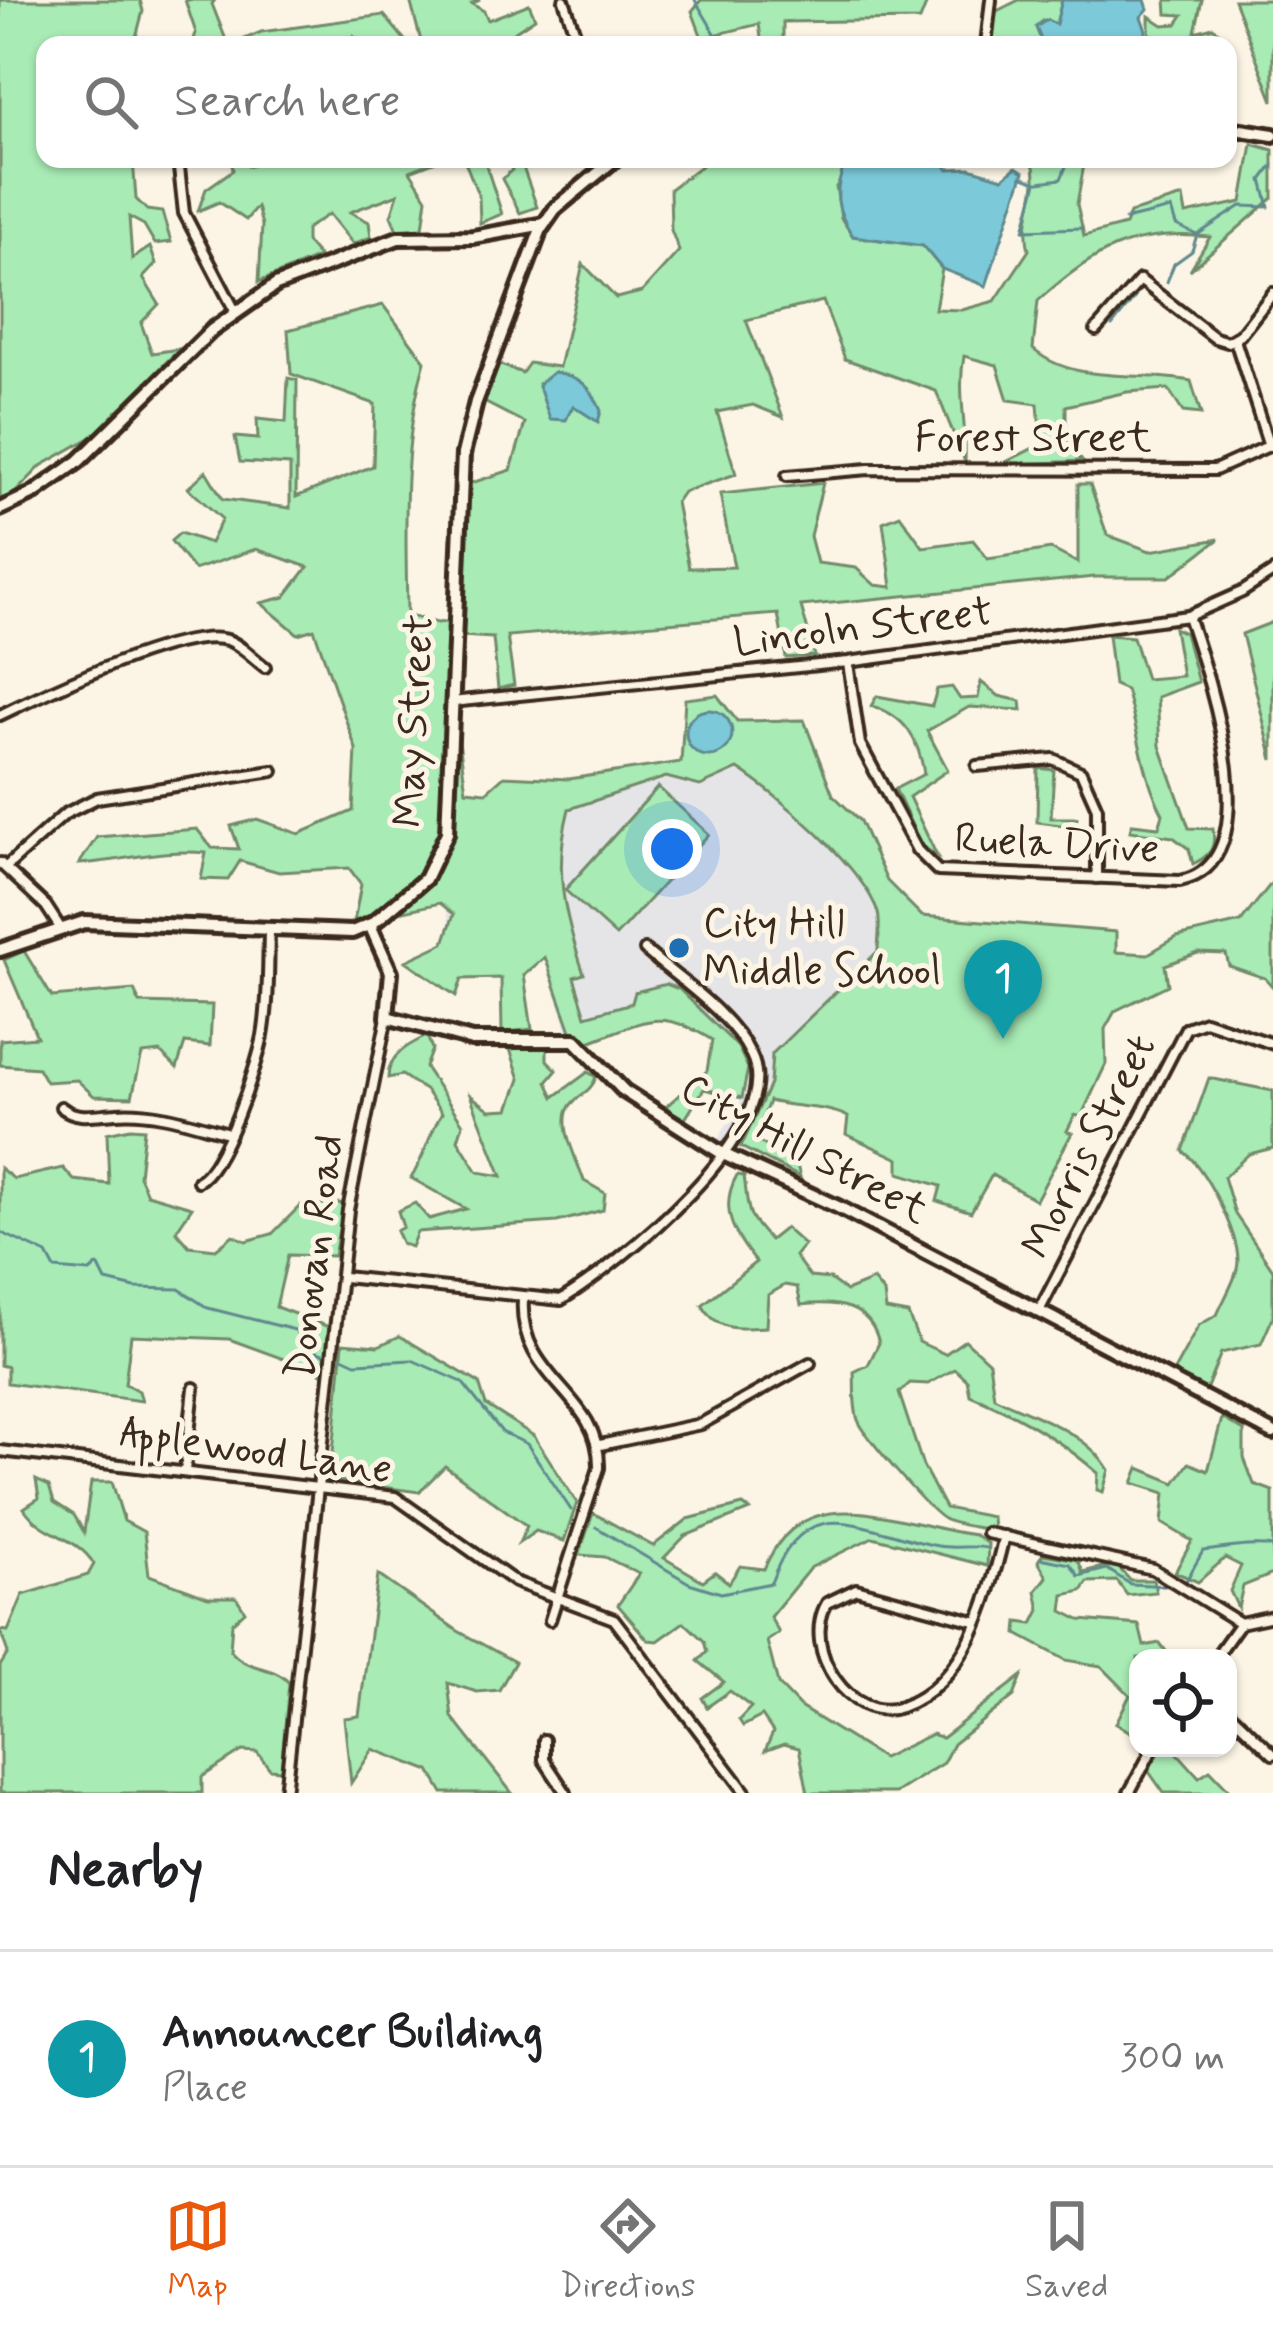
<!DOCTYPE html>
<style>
:root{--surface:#fff;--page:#f2f2f2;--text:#202124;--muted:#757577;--line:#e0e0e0;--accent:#ea580c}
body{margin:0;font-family:Mynerve,sans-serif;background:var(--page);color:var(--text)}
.controls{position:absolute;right:36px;bottom:36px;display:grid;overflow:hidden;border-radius:24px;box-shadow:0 3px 9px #0004}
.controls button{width:108px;height:108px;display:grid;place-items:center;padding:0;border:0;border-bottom:3px solid var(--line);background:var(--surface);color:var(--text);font:60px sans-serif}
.you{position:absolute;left:672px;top:849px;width:42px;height:42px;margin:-30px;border:9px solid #fff;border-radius:50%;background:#1a73e8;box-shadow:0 0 0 18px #1a73e833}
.badge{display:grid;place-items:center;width:78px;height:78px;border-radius:50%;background:var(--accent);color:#fff;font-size:39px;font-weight:700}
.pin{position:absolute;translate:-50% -99px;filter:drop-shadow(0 3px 6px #0008)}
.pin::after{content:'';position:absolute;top:63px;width:42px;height:36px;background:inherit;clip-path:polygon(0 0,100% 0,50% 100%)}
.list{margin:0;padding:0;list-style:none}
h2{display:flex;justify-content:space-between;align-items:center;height:156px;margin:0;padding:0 48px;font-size:51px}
h2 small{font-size:39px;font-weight:400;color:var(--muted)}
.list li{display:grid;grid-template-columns:78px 1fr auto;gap:36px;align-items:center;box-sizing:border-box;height:216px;padding:0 48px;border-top:3px solid var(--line)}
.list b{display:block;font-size:45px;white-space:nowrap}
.list p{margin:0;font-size:39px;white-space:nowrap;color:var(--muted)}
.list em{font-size:39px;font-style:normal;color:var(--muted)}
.icon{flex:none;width:66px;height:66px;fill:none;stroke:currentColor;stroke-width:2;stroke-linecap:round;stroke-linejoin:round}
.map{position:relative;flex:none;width:1273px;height:1793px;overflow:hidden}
.search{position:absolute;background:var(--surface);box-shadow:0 3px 9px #0004;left:36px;right:36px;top:36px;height:132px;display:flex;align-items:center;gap:30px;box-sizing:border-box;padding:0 42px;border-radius:24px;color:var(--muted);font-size:45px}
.sheet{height:372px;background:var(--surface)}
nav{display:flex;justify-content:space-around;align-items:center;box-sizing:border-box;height:168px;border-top:3px solid var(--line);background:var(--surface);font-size:33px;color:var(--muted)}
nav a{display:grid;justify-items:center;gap:6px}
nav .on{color:var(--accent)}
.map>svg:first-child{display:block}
.built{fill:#e5e5e8}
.green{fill:#a8ebb5;stroke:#728a6a;stroke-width:3}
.water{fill:#7bc9d9;stroke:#61898e;stroke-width:3}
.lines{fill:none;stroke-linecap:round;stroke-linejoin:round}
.stream{stroke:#61898e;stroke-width:3}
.minor-casing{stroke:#3b2a1e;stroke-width:16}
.tertiary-casing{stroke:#3b2a1e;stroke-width:20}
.minor{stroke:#fcf5e5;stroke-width:8}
.tertiary{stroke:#fcf5e5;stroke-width:10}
.poi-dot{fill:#1f6fb2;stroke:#fcf5e5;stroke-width:4.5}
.labels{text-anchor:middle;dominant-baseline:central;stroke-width:10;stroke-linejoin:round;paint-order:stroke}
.street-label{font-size:42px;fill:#3b2a1e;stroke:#fcf5e5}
.poi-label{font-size:42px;fill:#3b2a1e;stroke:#fcf5e5;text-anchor:start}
</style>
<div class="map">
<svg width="1273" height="1793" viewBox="0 0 1273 1793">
<rect width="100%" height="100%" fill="#fcf5e5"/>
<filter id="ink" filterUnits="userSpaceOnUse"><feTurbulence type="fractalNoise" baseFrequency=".00833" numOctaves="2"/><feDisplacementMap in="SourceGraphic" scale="24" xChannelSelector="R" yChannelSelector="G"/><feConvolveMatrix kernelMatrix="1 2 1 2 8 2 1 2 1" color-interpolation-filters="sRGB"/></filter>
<g filter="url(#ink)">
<!-- built -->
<path class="built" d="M769,749l92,88 31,102 -47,173 -79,-26 -27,65 -21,-12 27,-46 -35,-21 8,-37 -55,-15 -2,-10 -71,29 -22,-7 -25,-76 -91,-16 -12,-67 17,-48z"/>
<!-- green -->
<g class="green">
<path d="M0,0h140l3,11 -9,34h-89v114h88l3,40 11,11 15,2 9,30 -16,2 -11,-19 -15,-8 3,42 18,-12 6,17 -13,14 16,26 -18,19 11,30 27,-4 -84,86 -54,31 -28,29 -13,4z"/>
<path d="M185,0h30l-3,4 16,41h-36l4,-12z"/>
<path d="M410,0h70l-8,4 12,7 4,9 41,-16 6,14 -41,27h-72z"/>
<path d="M701,0h227l-8,20 -137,2v23h-21l-3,-21 -57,14 -10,-27z"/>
<path d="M1019,0h43l-6,24 -14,-3 -6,6 7,18h-58l8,-32z"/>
<path d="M1166,0h36l-7,32 18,-5 16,16 -1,19v-17h-54l-1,-6 -24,6v-29l14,9 14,-1 6,-9 -16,-1z"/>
<path d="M1234,0h39v101z"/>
<path d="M384,15l25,30h-48l-7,-8 -3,8h-120l30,-13z"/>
<path d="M1252,144l21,6v48l-83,72 20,-33c-77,-8 -118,14 -172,64l-5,48c40,36 109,22 158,32l10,33 -18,-2 -15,-23 -41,3 -61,14v34l16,21 -82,4 41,-21 -3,-40 -30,-4 -11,-35 -33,-9c-7,37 3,67 1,106l-29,-71 -91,-32 -22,-58 -77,19 37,97 -30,-12 -36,7 19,62 -53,18 -7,10 13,66 45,-1 -14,-73 103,-11 -13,53 7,27 39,5 19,17 17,2 -9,-65 17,-7 23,32 50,-7 15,19 63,-10 27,14v-79h12l17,51 43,16 69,-12 -50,38h-74l-294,29 14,50 -29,2 -8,-44 -271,22 7,49 -16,4 -5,-51 -33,-2 -5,78 11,76 20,2 18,-16 65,3 112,-17 4,-63 32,-4 20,26 67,-1 29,75 27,26 27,60 35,35 194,16v20l32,2 29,-17 64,-15 32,-41v106l-8,-9 -36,-12 -3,-12 -28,-1 -33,12 3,20 -53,26 -10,18 1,35 -25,53 -6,-2 -8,16 5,2 -36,67 -44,-25 -21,37 -34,-11 4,-15 -42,-13v-14l-53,-25 2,-17c-24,-12 -53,-9 -79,-16l-14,39 41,21 4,16 -59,-30 29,-63 2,-30 106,-103c0,-11 3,-27 0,-38 -13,-44 -102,-120 -140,-144l-38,17 -34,-9 -97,32c-16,61 -5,105 15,165l-10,3 12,39 46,-13 3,-11 31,-8 13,5 59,58 10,21 -6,30 -38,-9 -19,30 -21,-11 43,-37 5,-31c-54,-34 -68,-18 -123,2l-18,-11 -26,-74 -21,18 8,54 -30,4 -1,-55 -39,1 -6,17 -50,-35 38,-18 10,-29 -14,-11 -86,19 7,-38 -12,-16 -70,4 -39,-11 -12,19 -27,-1 5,-26c-41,-5 -84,8 -127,11l18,-27 100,-8 15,19 27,1 -8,-23 26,-7 42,15 54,-23 3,-62 -42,-120 -16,5 -37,-31 24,-6 23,-30 -52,-18 -62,21 -23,-29 9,-8 30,10 12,-24 -34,-31 18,-17 17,28 67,9v-43l-50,-3 -5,-25 23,2 -1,-20 29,3 2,-44 9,2 -1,117 77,-31 2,-62 -84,-30 -3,-44 95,-25 42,56c-24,83 -19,167 -18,254l30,8 21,-2 10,-137 43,-14 14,-47 -41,-21 14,-38 24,9 7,-10 30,4 24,-103 33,34 26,-6 37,-41 -8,-21 -1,-41 40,-30h166l-21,2 -19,26 5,31 12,18 70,10 19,23 -7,40 27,1 33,-9 34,-51c-9,-32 14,-59 3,-91h53l-8,45 7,32 41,-11 5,-12 53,-16 3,17 56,-12z"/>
<path d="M231,159h13l4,7 23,-7h170l-31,12 17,27 -4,30 -26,2 -6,-14 7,-22 -48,18 19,10 2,15 -18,7 -24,-30 -23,15v13l13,15 -60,25 3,-57 -5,-18 -11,13 -27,-18 -21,9 8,-22 27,-19z"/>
<path d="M464,159h20l18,55 -22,9 -1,-26z"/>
<path d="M506,159h14l17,48 -17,6 -18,-34 10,-9z"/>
<path d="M1273,622v138l-31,-126z"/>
<path d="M1174,628l11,5 13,49 -41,15 3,49 29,82 24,1c3,19 -3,27 -20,35l-4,-15 -16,-12 -43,-6 2,-7 27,3 4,-13c-20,-37 -24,-81 -37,-124l-12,-5 -6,-50 25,2 13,42 36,-3z"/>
<path d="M981,682l18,14 22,5 1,9 -53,-3 -42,24 21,39 -39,27 28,59 -16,-11 -26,-56 29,-15c-5,-33 -18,-59 -53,-68l6,-10 55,10 5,-17 15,-2 8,12 18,-1z"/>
<path d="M1038,768l16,2 -3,48h26l-1,9 -39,-5z"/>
<path d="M658,787l51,47 -93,102 -51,-46z"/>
<path d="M24,951l28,46 82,-7 6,13 72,2 -2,41 -25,-3 -8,25 -17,-16 -18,2 -10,43 -38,-1 -17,-16 -31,2 -8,-14 -38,-3v-25l37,-3 -33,-77z"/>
<path d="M427,1036l5,13 -7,18 38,57 -5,16 20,32 24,4 -32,-81 20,15 19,-1 11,-30 -10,-30 37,-3v14l10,10 -10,12 7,15 34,-25 8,5c-5,16 -17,17 -26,29 -13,19 8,55 14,75l21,12 -2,17 -46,12 -140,10 -6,15 -9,-3 -6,-13 7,-4 -5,-16 17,-8 14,16 37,-10 -55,-31c15,-23 17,-43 31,-65l-16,-22 -24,-16 -14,3c0,-23 20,-33 39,-42z"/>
<path d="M1209,1078l64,13v57l-24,6 -25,23 11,37 38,56v47l-12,27 -40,9 -15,37 -34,-16 27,-49 18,-10c6,-15 21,-38 21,-54 0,-29 -33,-93 -55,-110z"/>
<path d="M130,1128l14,1 -5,47 8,18 45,13 -16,24 13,15 27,3 17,-14 13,6 26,-7 29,-29 43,-2 -10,53 -46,-1 -12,52 56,21 -5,47 -98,-36 -98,-4 -6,49 14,7 3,10 -135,-18v-16l-7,-2v-197l14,11 49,-11 11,12 35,4 -2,-51z"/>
<path d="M737,1175l7,1c5,34 0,37 26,64l15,-12 19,17 -9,11 15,21 20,2 16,12 27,-11 11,13 2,17 22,4 11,28 26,12 20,-14 24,22 5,35c39,19 92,34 115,73l-6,22 -6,-2 1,-17c-37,-32 -83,-60 -128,-78l-3,-15 -12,-11 -27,15 -18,-1 -11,10 24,73 22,42 47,9 1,14c-15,-4 -34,-5 -47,-11 -14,-5 -83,-86 -88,-100 -5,-14 -3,-33 -4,-48l14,-7 11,-22c-9,-38 -42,-42 -78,-38l-4,-18 -12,-2 -17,10 -2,32c-28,2 -48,5 -64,-22l54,-43c-22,-27 -38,-53 -19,-87z"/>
<path d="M400,1336l79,47 7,22 48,31 43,67 -13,38 -28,-10 -17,12 8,-17 -82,-60 -26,26 -82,-11 -6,-7 12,-131 35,3z"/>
<path d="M1222,1418l22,13v27l10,26 19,7v83l-30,12 -5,22 -8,-17 11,-25 -16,-8 -27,24 -23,-10 17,-31 -30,-18 3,-30 -32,-10 6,-15 36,15 14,-20 19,8z"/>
<path d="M36,1480l13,6 5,16 20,13 10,17 7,-50h21l12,39 20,11 5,43 59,22h28l9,14 -13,12 -2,27c17,22 43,14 59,33l-8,87 -11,-1 -13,-17 -15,-1 -40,26v16h-202v-127l8,-13 -8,-23 8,1 15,-36 65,-20 6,-11c-19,-30 -51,-27 -70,-56l15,-10z"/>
<path d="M743,1505l7,5 -65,26 -21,22 39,23 12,-9 14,11 11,-17 24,3c40,-96 133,-44 211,-34l13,9 -1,22 -114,-29 -63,31 -40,49 9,16 -12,8 11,43 22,23 82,51 50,-24 10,4 80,-62 -8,20 -61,48 -10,19 -48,30h-87l-9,-45 -15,-4 -19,7 8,-19 -11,-16 -19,10 -4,-6 12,-13 -21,-16 -23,16 -5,-9 22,-16 -26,-21 9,-9 -3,-11 -20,-19 -26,19 -10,-1 -30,-35 21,-31 -34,-17 -26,-2 14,-42 60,33 35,-27z"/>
<path d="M1043,1554l35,6 5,12 32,-8 15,16h23l3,12 -29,3 -10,-14 -29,1 -6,9 -18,4 -2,16 18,9 59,5 5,21 16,-3 11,15h-33v79l-22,-14 14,-28 -29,-29 -35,-6 -49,-26 1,-12 15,2 7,-14 -4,-19 11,-14 -9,-16z"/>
<path d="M378,1575l80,56 57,31 -16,28 -22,2 -29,-9 4,34 60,76h-69l-13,-22 -57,-22 -22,34 -7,-65 15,-2z"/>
<path d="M1163,1748h10l26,29 11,-7 22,23h-68l-17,-24z"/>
</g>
<!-- water -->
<g class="water">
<path d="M1062,0h83l3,9 -7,8 5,13 -4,15h-99l-7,-18 11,-7 9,4z"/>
<path d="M876,159h66l6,10 22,-1 33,10 13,-11 8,5 -38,114 -44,-17 -19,-23 -70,-10c-17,-25 -20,-44 -8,-72z"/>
<path d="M554,372c26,4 38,15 47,39l-3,11 -25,-16 -7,14 -16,-1 -12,-35z"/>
<circle cx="709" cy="733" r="23"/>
</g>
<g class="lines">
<!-- stream -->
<g class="stream">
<path d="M695,0l27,45"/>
<path d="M795,159l12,11 35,-2"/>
<path d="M1021,176l16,6 -13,48 58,-2"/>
<path d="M1039,182l22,-3 8,-20"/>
<path d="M1125,220l46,-11 5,16 21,10 44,-29 28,1 -7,-27 11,-15"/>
<path d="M1167,282l7,-18 18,-13 4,-13"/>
<path d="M1112,326l24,-30"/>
<path d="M0,1232l47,22 8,15 35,3 8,-7 8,16 29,7 44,1 29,19 87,22 15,20 13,4"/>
<path d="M343,1357l13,6 56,-3 50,22 40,50 25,12 44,66"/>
<path d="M596,1527l93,56 32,10 50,-10c35,-100 98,-49 167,-37 17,3 32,-1 48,2"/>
<path d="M1040,1558l30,6 9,12 28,-7 23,15 41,2"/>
<path d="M1186,1581l17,-30c22,-2 48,-8 70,-4"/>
</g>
<defs>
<g id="minor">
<path d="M564,0l15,45"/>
<path d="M986,45l5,-45"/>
<path d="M178,159l6,54 51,98"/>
<path d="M1096,330l44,-50 75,58 13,4 12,-7 33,-42"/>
<path d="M1235,340l34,106"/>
<path d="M787,476l82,-7 346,1 58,-26"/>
<path d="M848,663l12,81 57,106 21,21 242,10c93,-19 28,-205 8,-265"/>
<path d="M451,702l397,-40 340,-46 54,-24 31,-20"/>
<path d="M0,715c45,-22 181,-88 227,-75 13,4 27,19 38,27"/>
<path d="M977,766l76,-7 28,13 16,36v70"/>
<path d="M0,863l46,43 13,20"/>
<path d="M6,867l59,-53 32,-16 176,-27"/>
<path d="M61,1107c16,13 35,7 55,6 39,-3 75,10 112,20"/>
<path d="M198,1181c25,-12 59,-114 65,-145 6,-34 5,-70 6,-104"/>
<path d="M344,1277l217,23c54,-33 228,-170 190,-245 -20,-42 -72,-75 -106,-105"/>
<path d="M523,1300c-5,81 78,93 76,168l-49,152"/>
<path d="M1039,1311l147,-283 19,-7 68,23"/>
<path d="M600,1445l101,-21 109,-61"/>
<path d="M0,1451l395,46 120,85 99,37 132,174"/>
<path d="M185,1471l9,-83"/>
<path d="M987,1533l166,36 87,54"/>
<path d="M978,1622l-122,-33 -29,14c-27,46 24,122 74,104 66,-24 89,-111 103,-171"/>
<path d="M1215,1658l25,-35 33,-7"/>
<path d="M1228,1711l45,43"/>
<path d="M544,1740v20l22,33"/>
<path d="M285,1793l63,-583 39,-193"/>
<path d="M1129,1793l24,-45"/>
</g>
<g id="tertiary">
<path d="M1228,128l45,7"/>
<path d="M0,509l34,-16 45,-32 133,-131 64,-45 122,-47 75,-1 71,-13"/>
<path d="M370,925l21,47 -4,45 85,23h103l49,51 99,63 115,53 435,226"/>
<path d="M0,950l84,-28 268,10 21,-9 52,-44 22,-46 16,-379 13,-52 65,-173 14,-20 60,-50"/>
</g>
</defs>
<!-- minor casing -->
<use href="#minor" class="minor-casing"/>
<!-- tertiary casing -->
<use href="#tertiary" class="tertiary-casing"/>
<!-- minor -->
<use href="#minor" class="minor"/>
<!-- tertiary -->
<use href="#tertiary" class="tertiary"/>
</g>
</g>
<!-- markers -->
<circle class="poi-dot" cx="679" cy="948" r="12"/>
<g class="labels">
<!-- street labels -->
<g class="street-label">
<text x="1033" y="439">Forest Street</text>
<text transform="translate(863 628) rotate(-7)">Lincoln Street</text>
<text transform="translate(415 721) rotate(-87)">May Street</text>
<text transform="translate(1057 845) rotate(3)">Ruela Drive</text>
<text transform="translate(1090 1147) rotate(-63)">Morris Street</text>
<text transform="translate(804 1150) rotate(28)">City Hill Street</text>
<text transform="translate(316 1257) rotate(-83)">Donovan Road</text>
<text transform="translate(256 1452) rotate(8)">Applewood Lane</text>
</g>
<!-- poi labels -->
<g class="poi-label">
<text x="703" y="924">City Hill<tspan x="703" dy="48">Middle School</tspan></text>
</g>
</g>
</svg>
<div class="controls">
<button><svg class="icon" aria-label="locate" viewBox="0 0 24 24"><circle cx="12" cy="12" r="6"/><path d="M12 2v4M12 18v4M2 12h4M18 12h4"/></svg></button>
</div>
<div class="you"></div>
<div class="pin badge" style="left:1003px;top:1039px;background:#0f9aa8">1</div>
<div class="search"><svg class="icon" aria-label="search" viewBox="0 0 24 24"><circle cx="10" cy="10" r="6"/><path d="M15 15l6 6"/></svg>Search here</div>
</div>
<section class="sheet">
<h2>Nearby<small></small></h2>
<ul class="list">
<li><span class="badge" style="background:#0f9aa8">1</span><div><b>Announcer Building</b><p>Place</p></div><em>300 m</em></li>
</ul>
</section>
<nav>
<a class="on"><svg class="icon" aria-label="map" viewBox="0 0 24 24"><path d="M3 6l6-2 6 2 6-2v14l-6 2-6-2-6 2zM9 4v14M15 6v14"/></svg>Map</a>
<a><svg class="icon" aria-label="directions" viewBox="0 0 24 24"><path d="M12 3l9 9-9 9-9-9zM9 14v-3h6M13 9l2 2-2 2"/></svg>Directions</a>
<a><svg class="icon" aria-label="saved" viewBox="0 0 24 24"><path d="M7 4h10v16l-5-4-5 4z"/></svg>Saved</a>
</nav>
